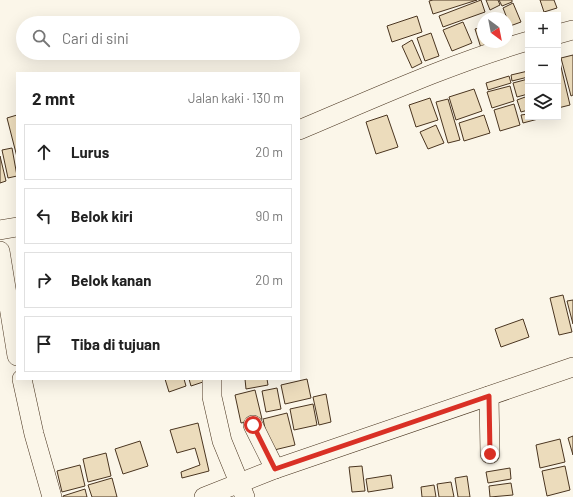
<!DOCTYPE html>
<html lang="id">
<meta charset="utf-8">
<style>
:root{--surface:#fff;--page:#f6f6f6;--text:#222;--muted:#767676;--line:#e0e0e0}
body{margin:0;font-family:Barlow,sans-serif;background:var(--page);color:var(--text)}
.controls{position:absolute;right:12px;top:12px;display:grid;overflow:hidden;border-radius:0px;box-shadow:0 4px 16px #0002}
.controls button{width:36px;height:36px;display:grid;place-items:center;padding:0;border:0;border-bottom:1px solid var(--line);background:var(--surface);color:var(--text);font:20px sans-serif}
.compass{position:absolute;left:477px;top:12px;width:36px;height:36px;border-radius:50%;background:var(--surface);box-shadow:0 4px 16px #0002;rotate:148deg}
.stop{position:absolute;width:12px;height:12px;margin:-9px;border:3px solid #d93025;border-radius:50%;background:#fff}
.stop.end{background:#d93025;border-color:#fff;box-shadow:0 1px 4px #0008}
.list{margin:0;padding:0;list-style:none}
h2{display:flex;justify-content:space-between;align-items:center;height:52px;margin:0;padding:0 16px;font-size:17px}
h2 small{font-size:13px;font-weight:400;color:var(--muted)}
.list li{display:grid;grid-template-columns:26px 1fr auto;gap:12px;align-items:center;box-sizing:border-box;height:56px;margin:0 8px 8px;padding:0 8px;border:1px solid var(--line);border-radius:0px}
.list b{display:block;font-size:15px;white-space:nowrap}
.list em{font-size:13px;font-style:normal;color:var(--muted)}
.icon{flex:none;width:22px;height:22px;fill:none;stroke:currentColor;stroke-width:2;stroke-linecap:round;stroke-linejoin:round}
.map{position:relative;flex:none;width:573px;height:497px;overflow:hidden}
.search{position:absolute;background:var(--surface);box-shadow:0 4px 16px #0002;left:16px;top:16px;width:284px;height:44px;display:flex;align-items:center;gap:10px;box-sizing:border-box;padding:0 14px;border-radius:22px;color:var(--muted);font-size:15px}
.panel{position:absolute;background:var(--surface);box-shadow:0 4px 16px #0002;left:16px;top:72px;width:284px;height:308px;border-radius:0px}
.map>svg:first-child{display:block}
.building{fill:#ecdcbc;stroke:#4a3520}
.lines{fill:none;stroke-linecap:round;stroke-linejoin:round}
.minor-casing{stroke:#4a3520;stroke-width:20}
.minor{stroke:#fbf6e9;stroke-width:19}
.route{stroke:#d93025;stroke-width:5}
</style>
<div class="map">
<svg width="573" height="497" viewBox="0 0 573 497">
<rect width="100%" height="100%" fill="#fbf6e9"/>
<!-- building -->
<g class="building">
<path d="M433,0h44l-44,14 -4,-13z"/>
<path d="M481,0l4,12 -42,15 -4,-11z"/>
<path d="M486,0h12l2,5 -10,5z"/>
<path d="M499,0h13v2l-10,4z"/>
<path d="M540,0h14l3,8 -13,4z"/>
<path d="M513,3l8,19 -11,4 -7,-18z"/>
<path d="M417,16l5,16 -30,10 -5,-16z"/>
<path d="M463,22l9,21 -20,8 -9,-21z"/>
<path d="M483,27v15h16l-18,6 -6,-19z"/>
<path d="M431,33l8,23 -14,5 -8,-23z"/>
<path d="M412,40l10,23 -10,5 -10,-22z"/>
<path d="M558,54l12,51 -12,3z"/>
<path d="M573,55v40l-2,1 -10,-38z"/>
<path d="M528,71v6l-16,4 -1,-6z"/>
<path d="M509,76l2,7 -23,7 -2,-7z"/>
<path d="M528,79v15l-11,3 -4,-14z"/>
<path d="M510,86l4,15 -22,7 -5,-16z"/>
<path d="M474,89l8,22 -26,9 -7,-23z"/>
<path d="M528,96v14l-7,2 -4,-12z"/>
<path d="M430,98l8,22 -22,7 -7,-22z"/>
<path d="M448,99l12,41 -12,3 -12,-41z"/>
<path d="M514,104l6,21 -20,6 -6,-21z"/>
<path d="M528,114v3h14v1l-19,5 -2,-8z"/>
<path d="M17,115v42l-10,-39z"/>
<path d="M387,115l11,32 -22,7 -10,-32z"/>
<path d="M484,115l6,18 -26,8 -5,-18z"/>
<path d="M436,125l8,18 -16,6 -8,-17z"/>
<path d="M12,148l5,28 -9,2 -6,-28z"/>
<path d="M0,156l6,25 -6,2z"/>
<path d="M563,295l9,37 -13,3 -9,-37z"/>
<path d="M573,300v24l-6,-23z"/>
<path d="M523,319l6,18 -28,10 -6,-18z"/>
<path d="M165,379h19l2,7 -17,6z"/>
<path d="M189,379h20v1l-18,6z"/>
<path d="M245,379h22l1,6 -22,4z"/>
<path d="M307,379l4,19 -26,6 -4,-19z"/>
<path d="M277,388l4,21 -15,3 -4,-21z"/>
<path d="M255,390l7,29 -21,4 -6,-28z"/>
<path d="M326,394l5,28 -12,3 -6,-28z"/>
<path d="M313,404l4,21 -23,5 -4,-21z"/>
<path d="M287,413l8,32 -25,6 -7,-32z"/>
<path d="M198,423l11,48 -27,7 -1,-6 19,-7 -5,-17 -18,5 -7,-23z"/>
<path d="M573,436v19l-5,-17z"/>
<path d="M560,439l5,23 -25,6 -4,-23z"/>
<path d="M140,441l8,25 -25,8 -8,-25z"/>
<path d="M106,453l5,23 -23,6 -5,-23z"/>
<path d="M80,465l5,21 -23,6 -5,-21z"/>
<path d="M362,466l3,25 -13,1 -3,-25z"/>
<path d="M565,466l5,24 -23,6 -5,-25z"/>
<path d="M510,468l1,11 -23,4 -2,-11z"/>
<path d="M391,475l2,13 -25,4 -2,-13z"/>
<path d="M467,476l3,21h-12l-3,-19z"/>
<path d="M112,478l5,19h-25l-4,-12z"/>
<path d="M451,482l3,15h-15l-2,-13z"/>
<path d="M511,483l2,12 -23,2 -1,-11z"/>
<path d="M434,485l2,12h-14l-1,-10z"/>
<path d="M85,489l2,8h-24v-1z"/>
</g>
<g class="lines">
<defs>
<g id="minor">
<path d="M558,34l15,-4"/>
<path d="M299,130c76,-32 150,-66 229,-89"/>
<path d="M0,230l17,-3"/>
<path d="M0,251l17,105"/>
<path d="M22,379l12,55 18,63"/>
<path d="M212,379v18l10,44 23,56"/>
<path d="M489,396l1,58"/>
<path d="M253,425l22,44"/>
<path d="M204,497l71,-28 298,-102"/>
</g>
</defs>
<!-- minor casing -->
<use href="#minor" class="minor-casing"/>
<!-- minor -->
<use href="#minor" class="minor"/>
</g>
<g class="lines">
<!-- route -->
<path class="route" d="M253,425l22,44 214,-73 1,58"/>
</g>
</svg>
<div class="controls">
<button>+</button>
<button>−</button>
<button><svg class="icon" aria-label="layers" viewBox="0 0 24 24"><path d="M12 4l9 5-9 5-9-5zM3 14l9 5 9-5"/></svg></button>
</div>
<svg class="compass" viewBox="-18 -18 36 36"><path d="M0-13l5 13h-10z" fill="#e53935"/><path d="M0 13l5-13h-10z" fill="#767676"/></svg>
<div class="stop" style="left:253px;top:425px"></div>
<div class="stop end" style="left:490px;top:454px"></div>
<div class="search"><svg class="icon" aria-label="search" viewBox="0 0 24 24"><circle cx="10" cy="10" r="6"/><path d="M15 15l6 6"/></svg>Cari di sini</div>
<section class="panel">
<h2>2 mnt<small>Jalan kaki · 130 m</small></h2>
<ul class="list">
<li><svg class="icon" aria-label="ahead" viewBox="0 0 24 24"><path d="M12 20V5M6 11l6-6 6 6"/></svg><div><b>Lurus</b></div><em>20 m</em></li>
<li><svg class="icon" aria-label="left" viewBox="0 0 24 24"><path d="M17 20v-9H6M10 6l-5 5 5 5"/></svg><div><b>Belok kiri</b></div><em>90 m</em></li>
<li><svg class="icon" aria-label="right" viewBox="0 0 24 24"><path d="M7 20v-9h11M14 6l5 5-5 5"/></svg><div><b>Belok kanan</b></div><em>20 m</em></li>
<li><svg class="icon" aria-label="arrive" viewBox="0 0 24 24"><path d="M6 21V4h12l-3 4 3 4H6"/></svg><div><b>Tiba di tujuan</b></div></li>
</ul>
</section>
</div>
